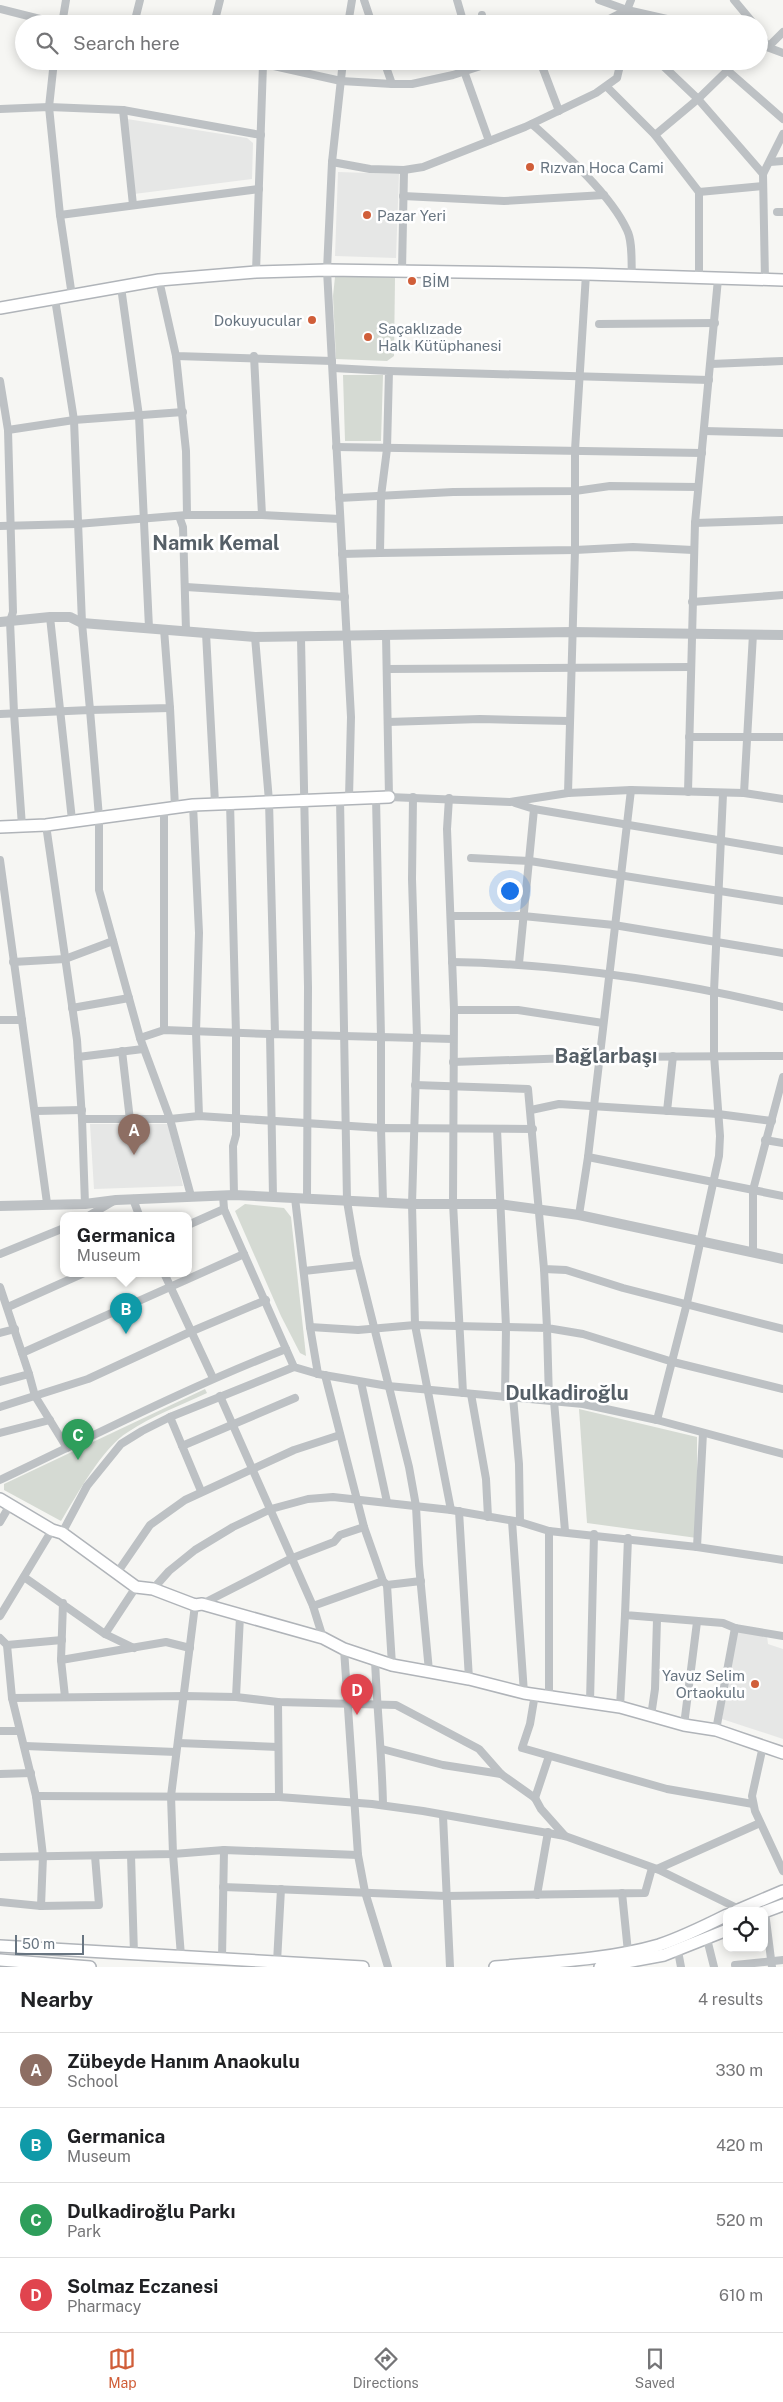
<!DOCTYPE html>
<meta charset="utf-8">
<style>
:root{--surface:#fff;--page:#f6f6f6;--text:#202124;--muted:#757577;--line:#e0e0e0;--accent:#d05e39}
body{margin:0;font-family:"Public Sans",sans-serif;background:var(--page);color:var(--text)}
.controls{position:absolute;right:15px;bottom:15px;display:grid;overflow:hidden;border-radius:10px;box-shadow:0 2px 12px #0003}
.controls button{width:45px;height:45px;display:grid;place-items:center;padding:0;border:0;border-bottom:1px solid var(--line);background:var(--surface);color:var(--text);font:25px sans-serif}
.scale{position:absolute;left:15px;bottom:12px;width:69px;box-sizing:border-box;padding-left:5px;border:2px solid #687581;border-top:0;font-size:14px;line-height:18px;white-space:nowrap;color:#687581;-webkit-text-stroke:4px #fff;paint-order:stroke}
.you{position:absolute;left:509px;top:890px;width:18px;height:18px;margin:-12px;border:4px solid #fff;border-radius:50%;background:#1a73e8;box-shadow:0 0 0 8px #1a73e833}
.badge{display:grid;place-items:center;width:32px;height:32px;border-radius:50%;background:var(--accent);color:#fff;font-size:16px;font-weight:700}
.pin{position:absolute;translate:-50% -41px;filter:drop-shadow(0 1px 2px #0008)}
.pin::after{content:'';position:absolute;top:26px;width:18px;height:15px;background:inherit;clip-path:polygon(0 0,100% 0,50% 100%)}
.popup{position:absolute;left:60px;top:1212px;width:132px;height:65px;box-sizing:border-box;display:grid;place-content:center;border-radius:10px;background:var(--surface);filter:drop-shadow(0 1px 4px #0005);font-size:16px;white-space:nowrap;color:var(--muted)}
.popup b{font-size:19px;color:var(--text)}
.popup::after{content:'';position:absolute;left:50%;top:100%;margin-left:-10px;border:10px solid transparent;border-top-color:var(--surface)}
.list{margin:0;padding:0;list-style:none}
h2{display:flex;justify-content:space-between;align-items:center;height:65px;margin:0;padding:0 20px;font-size:21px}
h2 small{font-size:16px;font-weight:400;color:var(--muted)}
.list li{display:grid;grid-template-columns:32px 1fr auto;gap:15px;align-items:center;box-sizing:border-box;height:75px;padding:0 20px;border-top:1px solid var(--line)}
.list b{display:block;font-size:19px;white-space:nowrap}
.list p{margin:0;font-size:16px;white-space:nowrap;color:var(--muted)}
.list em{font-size:16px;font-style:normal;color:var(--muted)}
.icon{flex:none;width:28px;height:28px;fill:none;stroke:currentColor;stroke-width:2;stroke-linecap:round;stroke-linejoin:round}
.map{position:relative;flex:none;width:783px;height:1967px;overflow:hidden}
.search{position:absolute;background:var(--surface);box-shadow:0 2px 12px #0003;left:15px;right:15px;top:15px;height:55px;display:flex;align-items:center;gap:12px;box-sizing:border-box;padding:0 18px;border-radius:28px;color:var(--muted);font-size:19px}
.sheet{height:365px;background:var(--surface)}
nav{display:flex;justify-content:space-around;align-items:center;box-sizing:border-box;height:70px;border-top:1px solid var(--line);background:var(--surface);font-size:14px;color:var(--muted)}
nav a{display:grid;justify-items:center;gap:2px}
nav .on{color:var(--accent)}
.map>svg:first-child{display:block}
.built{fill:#e6e7e6}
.green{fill:#d5dad3}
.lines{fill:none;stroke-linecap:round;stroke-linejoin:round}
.secondary-casing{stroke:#b0b4b9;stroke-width:14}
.minor{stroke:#bdc1c4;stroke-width:8}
.tertiary{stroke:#bdc1c4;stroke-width:10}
.secondary{stroke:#fff;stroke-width:11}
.poi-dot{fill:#d05e39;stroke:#fff;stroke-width:2}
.labels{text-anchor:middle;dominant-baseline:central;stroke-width:5;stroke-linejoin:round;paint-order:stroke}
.poi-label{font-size:15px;fill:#687581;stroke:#fff;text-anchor:start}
.district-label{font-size:20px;font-weight:bold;fill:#555f67;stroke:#fff}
</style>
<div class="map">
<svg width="783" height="1967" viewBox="0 0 783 1967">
<rect width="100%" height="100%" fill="#f6f6f3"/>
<!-- built -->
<g class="built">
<path d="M127,119l120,19 6,5 -1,36 -118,15z"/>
<path d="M338,172l61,2 -3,84 -61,-2z"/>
<path d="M90,1124h78l15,62 -89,3z"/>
<path d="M736,1630l31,6 1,8 15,5v90l-61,-20z"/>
</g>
<!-- green -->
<g class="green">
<path d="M341,274l54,4 -1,78 -7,5 -51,-2 -3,-63 2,-19z"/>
<path d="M343,375h40l-2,66h-36z"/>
<path d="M245,1204l39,4 7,9 15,139 -6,-3 -19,-37 -46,-105z"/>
<path d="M205,1389l2,4c-26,12 -55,23 -79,39 -26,16 -51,63 -67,89l-57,-31v-6z"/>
<path d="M579,1409l118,28v101l-110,-15z"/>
</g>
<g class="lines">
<defs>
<g id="secondary">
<path d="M0,308l159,-28 97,-8 71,-2 259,4 197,6"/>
<path d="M0,827l46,-2 147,-20 196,-8"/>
<path d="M0,1499l52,31 10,3 74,54 17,2 42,16 7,-1 121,34 21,11 48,16 77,14 55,14 96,14 64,18 32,5 67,23"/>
<path d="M736,1911l47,-20"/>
<path d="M764,1912l19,-7"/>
<path d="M0,1946l363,21"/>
<path d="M0,1960l90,7"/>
<path d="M495,1967c54,-5 112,-7 164,-22 24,-8 46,-19 68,-30"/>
<path d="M600,1967l64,-12 63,-25"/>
</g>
</defs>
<!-- secondary casing -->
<use href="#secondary" class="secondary-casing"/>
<!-- minor -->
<g class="minor">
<path d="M364,0l8,24"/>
<path d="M457,0l7,24"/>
<path d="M599,0l28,10 62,14"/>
<path d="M734,0l20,24"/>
<path d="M0,9l60,15"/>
<path d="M482,15l2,9"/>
<path d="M62,24l4,-24"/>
<path d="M134,24l6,-24"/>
<path d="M214,24l6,-24"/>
<path d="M348,24l4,-24"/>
<path d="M599,24l28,-14"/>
<path d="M626,24l1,-14 4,-10"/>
<path d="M759,33l9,14 15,-15"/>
<path d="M759,44l24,9"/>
<path d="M54,61l-5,46 11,108 12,81"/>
<path d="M251,61l90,20 51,3h20l41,-9 43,-14"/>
<path d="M343,61l-11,101 -5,108 24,447 -2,81"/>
<path d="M384,61l8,23"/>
<path d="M540,61l19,50"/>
<path d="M658,61l40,38 65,75"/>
<path d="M727,70l56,49"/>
<path d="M464,71l25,70"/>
<path d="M607,87l48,48 44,57v86"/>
<path d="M0,109l49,-2 74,3 138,25"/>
<path d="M123,110l10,95"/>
<path d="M532,124c30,27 78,69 95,106 6,12 4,32 5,46"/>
<path d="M655,135l43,-36 39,-38"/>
<path d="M332,162l38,7 34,1 19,-3 102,-40 71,-34 21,-15 4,-17"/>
<path d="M770,162l13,-1"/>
<path d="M699,192l64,-6"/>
<path d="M403,196l101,5 100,-6"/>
<path d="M777,212h6"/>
<path d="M60,215l199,-26"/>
<path d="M402,271l2,-101"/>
<path d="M256,272l7,-208"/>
<path d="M159,280l17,76 156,5"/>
<path d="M765,280l-2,-106 20,-40"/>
<path d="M121,287l18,129 10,212"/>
<path d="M55,299l19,121 8,203 8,87 80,-2 -6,-79"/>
<path d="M599,324l116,-1"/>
<path d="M176,356l10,95 1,64"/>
<path d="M254,356l8,159 78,4"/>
<path d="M711,364l72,-3"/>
<path d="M333,368l56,3 -2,78 -6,47 -1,57 -38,1"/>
<path d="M389,371l320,9"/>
<path d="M0,381l8,49"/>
<path d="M704,431l79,2"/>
<path d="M336,447l366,6"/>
<path d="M339,498l114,-6 122,-1 35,-5 88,1"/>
<path d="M179,516l4,11 3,104"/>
<path d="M695,523l88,-3"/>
<path d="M0,526l77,-2 110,-9h75"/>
<path d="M380,553l195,-3 58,-3 60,3"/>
<path d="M186,587l159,10"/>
<path d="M692,602l91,-7"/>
<path d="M50,617l22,203"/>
<path d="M206,633l9,170"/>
<path d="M386,635l3,162 121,5 58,-9 63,-3 113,3 39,6"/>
<path d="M255,637l14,164 6,233"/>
<path d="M301,638l7,349 -1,212"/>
<path d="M387,669l303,-2"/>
<path d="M170,708l5,99"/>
<path d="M0,714l90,-4 9,107v73l41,148 24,-8 106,4"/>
<path d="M388,722l92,-3 89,2"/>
<path d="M689,737h94"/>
<path d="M631,790l-43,367 195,39"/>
<path d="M688,792l7,-269 23,-244"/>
<path d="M568,793l7,-243v-100l11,-176"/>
<path d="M744,793l9,-159"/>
<path d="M413,797l-1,82 5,159 -5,166 3,121 36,185"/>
<path d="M340,798l7,403 9,54 53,212 7,39 3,59 10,106"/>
<path d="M449,798l-2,31 7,181 -1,193 10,190"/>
<path d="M230,802l6,232v101l-3,11 1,49"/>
<path d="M515,803l19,6 -15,154"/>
<path d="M193,805l6,128 -3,99 3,84"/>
<path d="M164,809v221"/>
<path d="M534,809l249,42"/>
<path d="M46,825l31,215 5,79 3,85"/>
<path d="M22,826l-8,-113 -4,-92 3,-9 -5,-182 66,-10 109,-8"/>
<path d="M471,858l59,3 253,40"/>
<path d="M0,860l47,343"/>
<path d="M451,916h72l91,9 169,28"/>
<path d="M13,962l52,-3 48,-18"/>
<path d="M452,962c112,2 222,19 331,45"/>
<path d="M72,1008l57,-10"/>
<path d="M454,1010h64l85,13"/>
<path d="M0,1020h22"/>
<path d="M140,1038l30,81 29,-3 182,12v-91l72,2"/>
<path d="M122,1051l8,69"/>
<path d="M78,1057l65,-8"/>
<path d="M453,1062l148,-5 182,-1"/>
<path d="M415,1085l113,4 16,180 22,1 57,18 160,41"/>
<path d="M531,1110l28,-6 159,10 54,7"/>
<path d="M36,1111l46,-1"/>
<path d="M667,1111l6,-55"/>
<path d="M82,1119h88l21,77"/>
<path d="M497,1129l9,198 -1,70"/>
<path d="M765,1140l18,3"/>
<path d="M223,1195l1,14 70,158 24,7 70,12 195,18 74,16 126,34"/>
<path d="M273,1197l-3,-163 111,3 -5,-240"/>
<path d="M295,1198l15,129 8,47"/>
<path d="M133,1199l6,16"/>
<path d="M383,1202l-2,-74 152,1"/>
<path d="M90,1215l22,-13"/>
<path d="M579,1215l9,-58"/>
<path d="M188,1225l36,-16"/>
<path d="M753,1253v-63l30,-113"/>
<path d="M0,1254l64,-26"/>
<path d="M544,1269l3,59 36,6 90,28 110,27"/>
<path d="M304,1271l54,-6"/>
<path d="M164,1273l49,105"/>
<path d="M0,1287l22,66 222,-99"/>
<path d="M8,1307l76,-34"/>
<path d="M310,1327l48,3 57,-5 132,3 2,72"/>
<path d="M0,1333l15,-4"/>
<path d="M29,1374l6,22 32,52"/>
<path d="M325,1375l39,152 19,54 4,4 5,80"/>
<path d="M0,1382l29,-8 -7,-21"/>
<path d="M361,1382l26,120"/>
<path d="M471,1394l15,85 2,38"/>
<path d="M220,1396l93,210 10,32"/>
<path d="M513,1397l6,67 1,58"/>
<path d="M554,1401l11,130"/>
<path d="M0,1407l88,-28 102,-47 76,-32"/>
<path d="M170,1417l31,74"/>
<path d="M657,1420l30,-117 32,-147 1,-20 -6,-81v-64l9,-197"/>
<path d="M0,1433l50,-13"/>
<path d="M182,1446l113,-48"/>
<path d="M0,1480c95,-45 188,-93 286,-131"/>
<path d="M459,1511l10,168"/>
<path d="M512,1521l12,172"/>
<path d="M0,1522l10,-17"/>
<path d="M549,1531v166"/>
<path d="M62,1533l25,-47 34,-42 21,-13 28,-14 124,-50"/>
<path d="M628,1538l-3,77 98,8 12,5 48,8"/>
<path d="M697,1547l6,-114"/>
<path d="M117,1573l33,-48 35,-25 109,-50 46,-15"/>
<path d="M24,1577l81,57 29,14"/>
<path d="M387,1585l34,-4"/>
<path d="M153,1589l16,-18 26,-21 38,-23 38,-18 37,-10 25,-2 118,13 69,12 29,9 148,16 86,13"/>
<path d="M63,1603l-2,57 4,37"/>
<path d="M202,1604l88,-45 44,-17 6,-7 24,-8"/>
<path d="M313,1606l70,-25"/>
<path d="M0,1616l52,-86"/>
<path d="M105,1634l31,-47"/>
<path d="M0,1638l7,7 5,53 24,98 7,60 -2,50"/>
<path d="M7,1645l55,-5"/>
<path d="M344,1649l14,206 7,37 23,75"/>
<path d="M61,1660l105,-18 24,6"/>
<path d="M375,1660c2,48 7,96 8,145"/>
<path d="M535,1694l-5,30 -8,24 145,41 86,15"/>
<path d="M236,1697l4,-81"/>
<path d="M12,1698l173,-2 51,1 42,5 118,3 83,44 22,25 34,24 6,11 24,27"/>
<path d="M278,1702l1,95"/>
<path d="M590,1702l4,-168"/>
<path d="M620,1707l5,-92"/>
<path d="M651,1716l4,-27 2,-70"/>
<path d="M684,1725l13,-103"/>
<path d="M716,1730l19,-102"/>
<path d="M0,1731h19"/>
<path d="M178,1743l100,4"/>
<path d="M25,1746l151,6"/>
<path d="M763,1746l-11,50 3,15 28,60"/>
<path d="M382,1749l61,16 58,9"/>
<path d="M0,1774l31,-1"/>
<path d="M36,1796l243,1 93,7 51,7 142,25 92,33 82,40"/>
<path d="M535,1798l14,-42"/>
<path d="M443,1816l7,151"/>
<path d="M131,1855l3,99"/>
<path d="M0,1857l173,-3 51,-4 134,5"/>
<path d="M657,1869l103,-46"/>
<path d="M223,1887l223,9 199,-3 7,-25"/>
<path d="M622,1893l6,59"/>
<path d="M537,1895l11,-63"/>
<path d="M0,1902l41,4 58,-1 -4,-49"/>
<path d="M765,1912l7,55"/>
<path d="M707,1939l7,28"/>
<path d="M678,1951l3,16"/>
<path d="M181,1956l-8,-102 -2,-58 24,-191"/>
<path d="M222,1958l2,-108"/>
<path d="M277,1962l4,-73"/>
<path d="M735,1965l48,-5"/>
</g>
<!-- tertiary -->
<g class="tertiary">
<path d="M0,622l50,-5h20l12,6 173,14 317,-5 211,3"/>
<path d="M0,1206l85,-2 31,-4 118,-5 178,9h87l80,11 204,44"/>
</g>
<!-- secondary -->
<use href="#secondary" class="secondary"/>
</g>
<!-- markers -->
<g class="poi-dot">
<circle cx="530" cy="167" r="5"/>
<circle cx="367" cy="215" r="5"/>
<circle cx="412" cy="281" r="5"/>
<circle cx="312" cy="320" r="5"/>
<circle cx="368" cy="337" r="5"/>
<circle cx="755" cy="1684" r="5"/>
</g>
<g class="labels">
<!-- poi labels -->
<g class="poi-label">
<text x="540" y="167">Rızvan Hoca Cami</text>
<text x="377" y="215">Pazar Yeri</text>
<text x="422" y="281">BİM</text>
<text x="302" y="320" text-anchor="end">Dokuyucular</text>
<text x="378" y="328">Saçaklızade<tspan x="378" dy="17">Halk Kütüphanesi</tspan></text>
<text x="745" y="1675" text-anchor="end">Yavuz Selim<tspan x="745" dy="17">Ortaokulu</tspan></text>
</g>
<!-- district labels -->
<g class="district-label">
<text x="216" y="543">Namık Kemal</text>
<text x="606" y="1056">Bağlarbaşı</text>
<text x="567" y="1393">Dulkadiroğlu</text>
</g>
</g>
</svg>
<div class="controls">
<button><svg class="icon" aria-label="locate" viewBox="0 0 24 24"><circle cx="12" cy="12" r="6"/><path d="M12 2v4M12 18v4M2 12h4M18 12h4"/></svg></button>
</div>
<div class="scale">50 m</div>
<div class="you"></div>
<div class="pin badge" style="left:134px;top:1155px;background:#8d6e63">A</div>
<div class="pin badge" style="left:126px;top:1334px;background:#0f9aa8">B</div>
<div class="popup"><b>Germanica</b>Museum</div>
<div class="pin badge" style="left:78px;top:1460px;background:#2e9e5b">C</div>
<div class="pin badge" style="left:357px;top:1715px;background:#e0444e">D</div>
<div class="search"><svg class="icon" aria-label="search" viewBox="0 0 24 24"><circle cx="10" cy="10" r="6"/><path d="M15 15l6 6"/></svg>Search here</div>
</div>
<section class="sheet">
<h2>Nearby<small>4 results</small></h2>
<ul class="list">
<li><span class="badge" style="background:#8d6e63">A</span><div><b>Zübeyde Hanım Anaokulu</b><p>School</p></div><em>330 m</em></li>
<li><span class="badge" style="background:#0f9aa8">B</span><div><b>Germanica</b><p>Museum</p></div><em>420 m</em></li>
<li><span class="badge" style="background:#2e9e5b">C</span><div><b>Dulkadiroğlu Parkı</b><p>Park</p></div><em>520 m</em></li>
<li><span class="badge" style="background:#e0444e">D</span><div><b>Solmaz Eczanesi</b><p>Pharmacy</p></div><em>610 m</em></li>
</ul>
</section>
<nav>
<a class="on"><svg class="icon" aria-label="map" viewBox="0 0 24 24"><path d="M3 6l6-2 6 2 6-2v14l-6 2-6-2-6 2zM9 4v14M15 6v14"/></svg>Map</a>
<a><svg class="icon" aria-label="directions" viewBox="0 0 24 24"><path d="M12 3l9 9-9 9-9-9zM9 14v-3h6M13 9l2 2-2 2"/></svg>Directions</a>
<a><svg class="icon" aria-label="saved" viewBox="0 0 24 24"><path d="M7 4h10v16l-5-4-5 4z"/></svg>Saved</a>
</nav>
